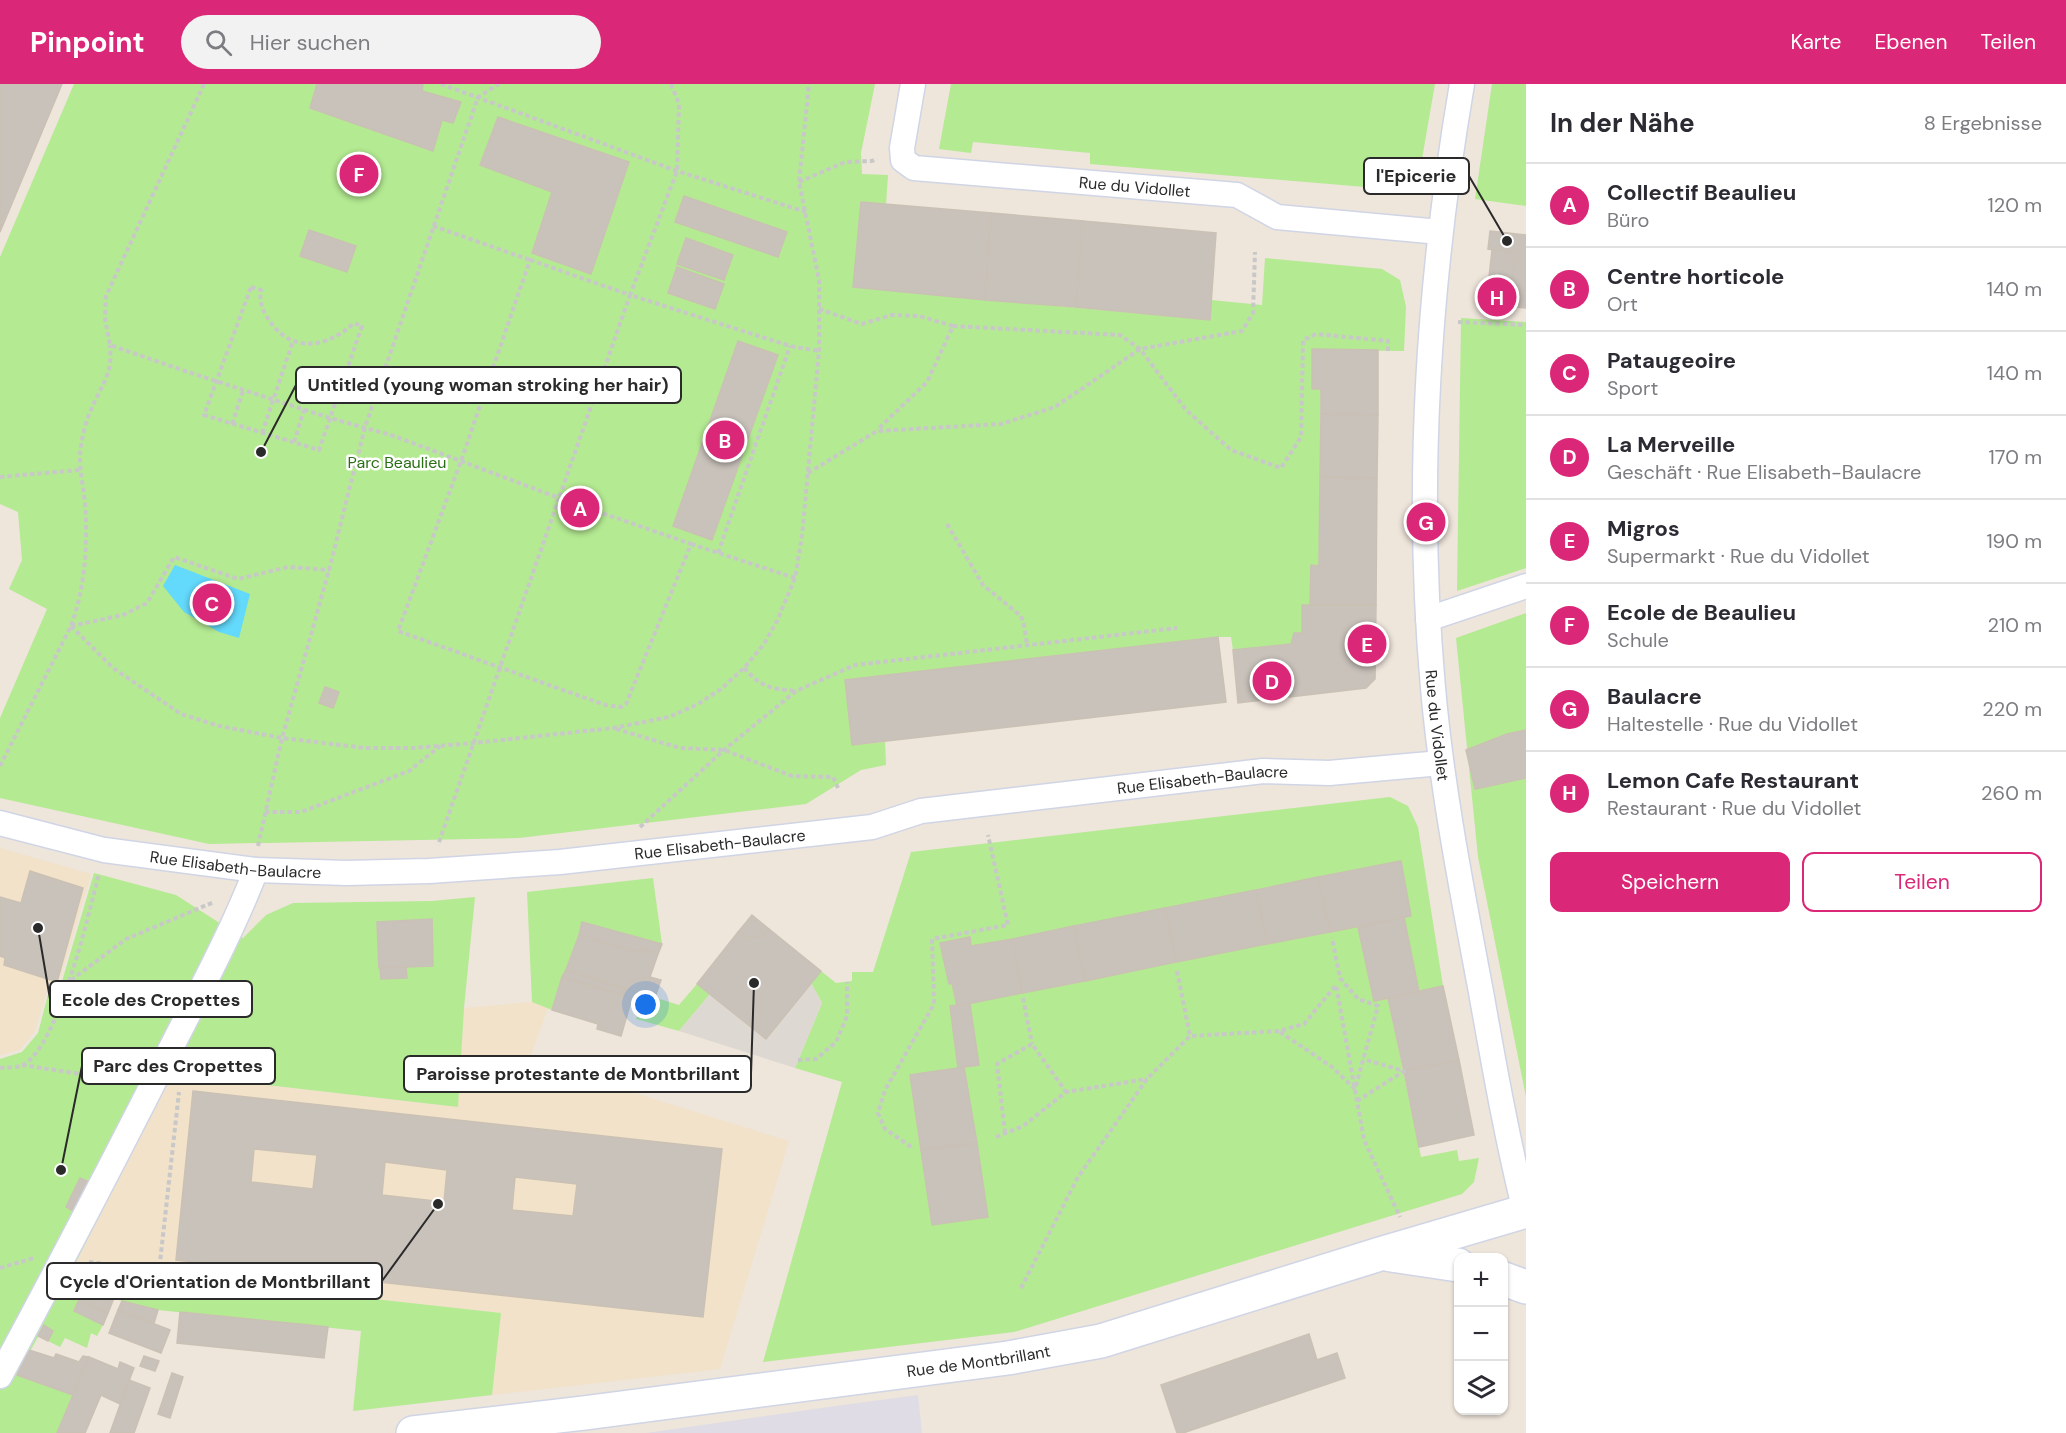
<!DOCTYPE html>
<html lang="de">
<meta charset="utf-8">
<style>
:root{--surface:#fff;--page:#f2f2f3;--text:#2b2b33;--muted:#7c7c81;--line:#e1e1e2;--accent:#db2777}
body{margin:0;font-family:"DM Sans",sans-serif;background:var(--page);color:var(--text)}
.controls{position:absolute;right:18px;bottom:18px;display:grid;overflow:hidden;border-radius:12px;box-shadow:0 2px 4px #0004}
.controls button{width:54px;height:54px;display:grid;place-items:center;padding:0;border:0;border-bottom:2px solid var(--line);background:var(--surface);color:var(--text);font:30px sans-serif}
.you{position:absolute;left:646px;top:921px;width:21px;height:21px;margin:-15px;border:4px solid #fff;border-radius:50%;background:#1a73e8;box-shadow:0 0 0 9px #1a73e833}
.badge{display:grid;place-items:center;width:39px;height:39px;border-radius:50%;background:var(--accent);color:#fff;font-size:20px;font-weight:700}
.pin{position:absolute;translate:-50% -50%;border:3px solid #fff;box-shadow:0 2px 6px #0006}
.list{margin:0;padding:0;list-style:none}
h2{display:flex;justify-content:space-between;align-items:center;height:78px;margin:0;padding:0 24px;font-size:26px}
h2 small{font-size:20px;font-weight:400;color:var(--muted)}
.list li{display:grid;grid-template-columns:39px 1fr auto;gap:18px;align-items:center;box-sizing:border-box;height:84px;padding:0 24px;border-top:2px solid var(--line)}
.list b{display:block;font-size:22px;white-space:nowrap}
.list p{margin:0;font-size:20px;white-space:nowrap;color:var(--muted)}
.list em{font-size:20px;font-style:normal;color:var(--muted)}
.actions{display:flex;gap:12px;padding:18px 24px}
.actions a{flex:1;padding:14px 0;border:2px solid var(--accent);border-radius:12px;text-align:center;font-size:21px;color:var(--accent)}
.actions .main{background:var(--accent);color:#fff}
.icon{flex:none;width:33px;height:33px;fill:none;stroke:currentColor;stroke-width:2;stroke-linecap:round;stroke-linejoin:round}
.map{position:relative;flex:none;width:1526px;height:1349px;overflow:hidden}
header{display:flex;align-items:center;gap:36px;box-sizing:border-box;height:84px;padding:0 30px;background:var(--accent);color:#fff}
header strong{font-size:28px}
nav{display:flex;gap:33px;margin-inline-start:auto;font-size:21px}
.search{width:420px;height:54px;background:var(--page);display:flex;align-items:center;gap:15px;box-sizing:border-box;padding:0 21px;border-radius:33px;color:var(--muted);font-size:22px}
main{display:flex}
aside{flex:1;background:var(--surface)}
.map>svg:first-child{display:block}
.industrial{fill:#dfdce6}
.education{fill:#f1e2c9}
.green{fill:#b4ea92}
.plaza{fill:#ded8d2}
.water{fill:#63d9fb}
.building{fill:#c9c2bb;stroke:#cac1b4;stroke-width:1.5;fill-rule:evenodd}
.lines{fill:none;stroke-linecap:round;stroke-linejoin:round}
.street-casing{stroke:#d0d5e5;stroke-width:27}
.secondary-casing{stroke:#d0d5e5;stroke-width:36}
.path{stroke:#c8c8c8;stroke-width:4;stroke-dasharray:4.5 3;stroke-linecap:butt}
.street{stroke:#fff;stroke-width:24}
.secondary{stroke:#fff;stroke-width:33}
.labels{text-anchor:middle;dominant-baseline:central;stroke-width:5;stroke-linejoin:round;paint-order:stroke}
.street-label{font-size:16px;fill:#2a2a2a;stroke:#fff}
.park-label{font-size:16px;fill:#2a6f13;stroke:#fff}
.leader{fill:none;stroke:#2a2a2a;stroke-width:2}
.callout-dot{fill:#2a2a2a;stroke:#fff;stroke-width:2}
.callout{fill:#fff;stroke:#2a2a2a;stroke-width:2}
.callout-label{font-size:18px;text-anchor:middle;font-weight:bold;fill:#2a2a2a}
</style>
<header>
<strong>Pinpoint</strong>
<div class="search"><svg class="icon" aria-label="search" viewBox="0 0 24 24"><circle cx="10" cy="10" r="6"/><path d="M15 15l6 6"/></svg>Hier suchen</div>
<nav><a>Karte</a><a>Ebenen</a><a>Teilen</a></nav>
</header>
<main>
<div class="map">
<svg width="1526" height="1349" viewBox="0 0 1526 1349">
<rect width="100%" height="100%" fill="#eee5db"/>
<!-- industrial -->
<path class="industrial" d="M918,1311l4,38h-276l197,-28z"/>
<!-- education -->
<g class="education">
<path d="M0,764l91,26 -33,112 -9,-3 -14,48 -15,19 -20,5z"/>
<path d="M532,918l16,6 -19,52 260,81 -69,228 -228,26 9,-82 -427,-46 98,-193 285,33 7,-99z"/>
</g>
<!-- green -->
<g class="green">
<path d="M74,0h801l-14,69 1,21 26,1 -2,30 -25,-2 -8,84 356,33 2,-20 51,5 3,-47 117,11 18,11 6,27 -2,44 -92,-1v38l9,1 -2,177h-8l-1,39 -8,1v27h-8l-3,11 -58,6 -2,-13h-13l-373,43 7,65 33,-3 1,23 -25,5 -55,34 -287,34 -310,6 -209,-46v-80l47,-109 -38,-20 13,-29 -4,-48 -18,-8v-247z"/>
<path d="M951,0h484l-16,92 -10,11 -32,1 -287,-24v-11l-117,-11 -2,11 -32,-4z"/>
<path d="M1492,0h34v122l-51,-7z"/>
<path d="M1461,234l65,4v246l-69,23z"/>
<path d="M1526,529v484l-48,-240 -22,-219z"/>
<path d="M1390,713l18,9 10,21 25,159 -55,12 33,159 36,-7 2,11 20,-3 -5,24 -12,12 -448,138 -251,30 79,-280 -47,-14 27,-65 -11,-20 10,-12 15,12 16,-2v-9h21l38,-120z"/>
<path d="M94,789l82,22 67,43 23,-23 27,-12 139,-2 43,-4 -11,111 -6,99 -286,-33 -98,192 427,47 -9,82 -139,16 8,-80 -203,-21 -36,-9 -31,-13 -2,3 -22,-11 -6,12 18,8 -4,11 28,14 -6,11 -6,-3 -4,15 -22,-10 -5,9 -12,-6 5,-10 -9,-5 -27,49 56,20 -16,38h-57v-374l22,-7 16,-19 12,-46 10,1z"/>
<path d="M653,794l9,66 -79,-22 -31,88 -20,-8 -5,-110z"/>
<path d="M697,900l13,10 -31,37 -43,-12 8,-25 35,11z"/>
</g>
<!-- plaza -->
<path class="plaza" d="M811,899l11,20 -27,65 -116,-37 31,-37z"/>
<!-- water -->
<path class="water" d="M175,481l75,29 -11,44 -20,-6 -35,-20 -21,-26z"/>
<!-- building -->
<g class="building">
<path d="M0,0h62l-62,148z"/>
<path d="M317,0h102l4,1 -1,6 39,11 -8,21 -11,-3 -9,31 -123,-43z"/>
<path d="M498,33l131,45 -38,112 -59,-21 20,-61 -72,-27z"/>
<path d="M684,112l103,36 -9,25 -103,-35z"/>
<path d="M861,118l130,11 -6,87 -132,-13z"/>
<path d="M991,129l92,8 -7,86 -91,-7z"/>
<path d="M1083,137l133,12 -6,87 -134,-13z"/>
<path d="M309,146l47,16 -9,26 -47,-16z"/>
<path d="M1490,147l36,4v73l-43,-4 1,-18 28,2 3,-35 -27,-4z"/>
<path d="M686,154l47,17 -9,25 -47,-16z"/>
<path d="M1492,166l23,3 -3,35 -24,-2z"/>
<path d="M677,183l47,17 -9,25 -47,-16z"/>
<path d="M738,257l40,14 -66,185 -39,-14z"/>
<path d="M1312,265l66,1v65l-57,-1v-25h-9z"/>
<path d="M1321,330l57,1 -1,63 -57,-1z"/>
<path d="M1320,393l57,1 -1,127h-66l1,-40 8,1z"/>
<path d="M1302,521h74l-1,74 -9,9 -128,15 -5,-53 58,-6 3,-11h8z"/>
<path d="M1218,553l8,65 -374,43 -7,-65z"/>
<path d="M325,603l14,5 -6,16 -14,-5z"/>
<path d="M1526,646v48l-51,11 -9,-39 41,-16z"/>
<path d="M1401,777l10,55 -81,16 -12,-55z"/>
<path d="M30,787l53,17 -26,94 -53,-17 1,-7 -5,-2v-59l21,6z"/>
<path d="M1318,793l12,55 -63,12 -11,-54z"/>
<path d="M1256,806l11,54 -91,18 -11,-54z"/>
<path d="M1165,824l11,54 -91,19 -11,-55z"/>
<path d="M752,831l17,14 -6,7 -17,2 -8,-6z"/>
<path d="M1404,833l15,75 -45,9 -16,-74z"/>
<path d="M432,835l1,47 -54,2 -2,-46z"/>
<path d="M582,838l80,22 -4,10 -17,-6 -1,5 -61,-18z"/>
<path d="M1074,842l11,55 -63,12 -10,-54z"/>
<path d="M769,845l52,42 -55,68 -69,-55 41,-52 8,6 17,-2z"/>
<path d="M579,851l61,18 1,-5 17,6 -14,40 -78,-24z"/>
<path d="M970,853l1,9 41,-7 10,54 -65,13 -5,-23 -3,1 -9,-41z"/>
<path d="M406,883l1,11 -26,1 -1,-11z"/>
<path d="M566,886l59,19 -2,6 -61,-18z"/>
<path d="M562,893l70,21 -11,38 -24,-7 1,-5 -46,-14z"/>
<path d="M650,893l11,3 -6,17 -11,-3z"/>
<path d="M1443,902l16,74 -55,11 -16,-73z"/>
<path d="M625,905l19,5 -2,9 -19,-8z"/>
<path d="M970,920l9,61 -21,3 -8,-62z"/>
<path d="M1459,976l15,75 -55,12 -15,-76z"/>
<path d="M964,983l13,76 -56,7 -11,-75z"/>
<path d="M193,1007l529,58 -19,168 -527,-57zM254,1065l63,6 -4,34 -62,-7zM385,1078l62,8 -3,32 -62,-7zM515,1093l62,7 -4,32 -61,-6z"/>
<path d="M977,1059l11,74 -56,8 -11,-75z"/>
<path d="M80,1094l9,4 -14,30 -9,-5z"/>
<path d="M67,1196l22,11 -6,11 25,11 -5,12 -29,-14 5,-11 -18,-8z"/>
<path d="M90,1204l24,10 -6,15 -25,-11z"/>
<path d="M122,1217l36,9 -4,13 -36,-13z"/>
<path d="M118,1226l52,20 -9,23 -52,-20z"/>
<path d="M180,1228l148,15 -4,31 -147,-15z"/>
<path d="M44,1241l9,6 -5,10 -10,-5z"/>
<path d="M1309,1250l8,26 20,-7 8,25 -162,55h-6l-16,-48z"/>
<path d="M29,1266l25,8 2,-4 23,8 4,-6 6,1 -16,38 -56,-20z"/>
<path d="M144,1272l15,5 -4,10 -15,-5z"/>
<path d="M89,1273l29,12 2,-7 14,6 -14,36 -19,-9 -16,38h-28z"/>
<path d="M172,1289l11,4 -13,41 -12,-4z"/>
<path d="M129,1296l21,8 -16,45h-24z"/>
</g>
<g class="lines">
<defs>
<g id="street">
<path id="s1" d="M913,0l-11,64 1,12 11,8 323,27 40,22 163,15"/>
<path id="s2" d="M1462,0c-34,199 -47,402 -29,604 9,102 29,203 48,304 13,73 26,147 44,219"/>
<path d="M1428,535l98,-33"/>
<path id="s3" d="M0,739l104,27 152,20 90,3 83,-2 131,-9 312,-35 49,-16 342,-40 66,2 112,-10"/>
<path d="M0,1292c58,-108 115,-217 170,-326 30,-59 62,-118 86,-180"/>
</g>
<g id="secondary">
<path d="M1391,1171l67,10"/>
<path d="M1504,1195l22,8"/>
<path id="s4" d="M413,1349l171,-20 424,-55 93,-17 279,-87 146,-43"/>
</g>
</defs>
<!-- street casing -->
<use href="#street" class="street-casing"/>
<!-- secondary casing -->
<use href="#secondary" class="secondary-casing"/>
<!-- path -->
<g class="path">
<path d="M204,0l-98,212 -1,23 5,26 75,26 145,47 64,18 165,62 -121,347"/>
<path d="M441,0l236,87 129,41"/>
<path d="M671,0l8,20 -2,67 -47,124 160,51 29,5"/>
<path d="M799,98l46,-20 27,-1 5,-2"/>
<path d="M433,142l97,34"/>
<path d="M530,176l100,35 -71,203 132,46 -65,160 -5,3 -16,-2 -207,-74 63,-170z"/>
<path d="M251,203l10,3c-2,10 1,19 6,27 22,37 59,32 87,6l8,3 -43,124 -115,-35z"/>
<path d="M819,225l43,15 30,-9 27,1 34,10 -26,56 -50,48"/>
<path d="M1458,238l68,3"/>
<path d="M953,242l167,9 20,14 46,61 45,40 50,18 20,-31 2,-97 13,-6 72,7v10"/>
<path d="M232,340l11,-33"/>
<path d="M262,349l31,-92"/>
<path d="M294,358l10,-32"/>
<path d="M808,389l69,-42 124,-7 54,-17 85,-58 102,-18 11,-18 2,-61"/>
<path d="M0,393l79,-7"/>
<path d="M947,440l36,61 38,31 3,9 3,20"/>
<path d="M691,460l104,34"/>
<path d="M718,469l72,-207"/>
<path d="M71,542l42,42 68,46 38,12 63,12 83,10h48l61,-5 139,-15 56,-11 29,-13 23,-15 23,-21 20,-24 13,-23 18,-43 7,-42 17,-185v-71l-20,-98 10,-98"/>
<path d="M71,542l52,-11 24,-12 27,-46 64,22 50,-12 41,3"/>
<path d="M744,584c18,20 26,20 51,23"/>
<path d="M616,645l64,19 44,2 68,26 41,1 5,11"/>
<path d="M0,682l71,-140c14,-38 17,-82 14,-122 -2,-22 -7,-37 -4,-59 2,-11 5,-25 10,-35 6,-16 17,-30 19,-47 1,-6 0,-12 0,-18"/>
<path d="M265,728h36l108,-41 31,-25"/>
<path d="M640,743l84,-77 72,-59 59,-26 322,-37"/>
<path d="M258,762l24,-108 47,-168 36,-143 113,-330 21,-13"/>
<path d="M1177,887l13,65"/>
<path d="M71,896l55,-41 88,-37"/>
<path d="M1023,914l9,46"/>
<path d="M1280,948l52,35 23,22 23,-83 -20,-7 -18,-21 -8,-40"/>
<path d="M798,976l18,-1 20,-17 11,-26v-34"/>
<path d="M22,981l104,16"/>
<path d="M0,984c6,-1 17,0 23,-3 36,-20 65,-150 76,-191"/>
<path d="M1357,1017l47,-30 -41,-12"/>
<path d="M1005,1049l-8,-69 35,-20 34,48"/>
<path d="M996,1053l27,-11 43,-34 81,-13"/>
<path d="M911,1063l-26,-18 -7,-16 7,-23 49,-86 -2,-65 76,-14 -20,-90"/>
<path d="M89,1178l70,9 20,-179"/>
<path d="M0,1184l34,-10"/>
<path d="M1021,1204l57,-111 69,-98 43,-43 89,-5 25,-7 32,-39 28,155 36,77"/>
</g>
<!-- street -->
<use href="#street" class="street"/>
<!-- secondary -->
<use href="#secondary" class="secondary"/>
</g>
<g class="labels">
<!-- street labels -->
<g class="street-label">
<text stroke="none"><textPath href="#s1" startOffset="312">Rue du Vidollet</textPath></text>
<text stroke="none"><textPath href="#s2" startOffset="644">Rue du Vidollet</textPath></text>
<text stroke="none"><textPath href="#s3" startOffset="1214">Rue Elisabeth-Baulacre</textPath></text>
<text stroke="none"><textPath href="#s3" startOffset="726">Rue Elisabeth-Baulacre</textPath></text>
<text stroke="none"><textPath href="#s3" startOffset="240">Rue Elisabeth-Baulacre</textPath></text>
<text stroke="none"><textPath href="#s4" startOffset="570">Rue de Montbrillant</textPath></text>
</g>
<!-- park labels -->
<g class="park-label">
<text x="397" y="378">Parc Beaulieu</text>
</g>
</g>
<!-- callouts -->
<path class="leader" d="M1507 157L1469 92M261 368L296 301M38 844L50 915M61 1086L82 982M754 899L751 990M438 1120L382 1197"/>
<g class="callout-dot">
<circle cx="1507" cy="157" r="6"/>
<circle cx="261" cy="368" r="6"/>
<circle cx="38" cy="844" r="6"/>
<circle cx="61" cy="1086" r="6"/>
<circle cx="754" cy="899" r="6"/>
<circle cx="438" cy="1120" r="6"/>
</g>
<g class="callout">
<rect x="1364" y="74" width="105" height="36" rx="6"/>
<rect x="296" y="283" width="385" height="36" rx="6"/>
<rect x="50" y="897" width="202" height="36" rx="6"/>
<rect x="82" y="964" width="193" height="36" rx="6"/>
<rect x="404" y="972" width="347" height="36" rx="6"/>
<rect x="47" y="1179" width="335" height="36" rx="6"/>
</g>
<g class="callout-label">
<text x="1416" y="98">l'Epicerie</text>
<text x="488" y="307">Untitled (young woman stroking her hair)</text>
<text x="151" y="922">Ecole des Cropettes</text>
<text x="178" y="988">Parc des Cropettes</text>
<text x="578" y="996">Paroisse protestante de Montbrillant</text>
<text x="215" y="1204">Cycle d'Orientation de Montbrillant</text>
</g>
</svg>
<div class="controls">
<button>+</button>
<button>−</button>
<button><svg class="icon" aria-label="layers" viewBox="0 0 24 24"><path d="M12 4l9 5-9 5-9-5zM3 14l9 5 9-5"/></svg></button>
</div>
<div class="you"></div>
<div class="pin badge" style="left:580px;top:424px">A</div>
<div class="pin badge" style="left:725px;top:356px">B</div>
<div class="pin badge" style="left:212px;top:519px">C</div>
<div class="pin badge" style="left:1272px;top:597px">D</div>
<div class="pin badge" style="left:1367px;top:560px">E</div>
<div class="pin badge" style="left:359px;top:90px">F</div>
<div class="pin badge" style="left:1426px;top:438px">G</div>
<div class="pin badge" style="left:1497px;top:213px">H</div>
</div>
<aside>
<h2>In der Nähe<small>8 Ergebnisse</small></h2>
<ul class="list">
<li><span class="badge">A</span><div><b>Collectif Beaulieu</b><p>Büro</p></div><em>120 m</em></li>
<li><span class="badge">B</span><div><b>Centre horticole</b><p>Ort</p></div><em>140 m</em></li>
<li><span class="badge">C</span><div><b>Pataugeoire</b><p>Sport</p></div><em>140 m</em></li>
<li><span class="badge">D</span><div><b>La Merveille</b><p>Geschäft · Rue Elisabeth-Baulacre</p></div><em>170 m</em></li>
<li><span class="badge">E</span><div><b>Migros</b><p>Supermarkt · Rue du Vidollet</p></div><em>190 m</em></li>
<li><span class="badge">F</span><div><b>Ecole de Beaulieu</b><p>Schule</p></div><em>210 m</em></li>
<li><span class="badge">G</span><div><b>Baulacre</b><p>Haltestelle · Rue du Vidollet</p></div><em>220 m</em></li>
<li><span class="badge">H</span><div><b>Lemon Cafe Restaurant</b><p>Restaurant · Rue du Vidollet</p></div><em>260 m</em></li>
</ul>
<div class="actions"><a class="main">Speichern</a><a>Teilen</a></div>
</aside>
</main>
